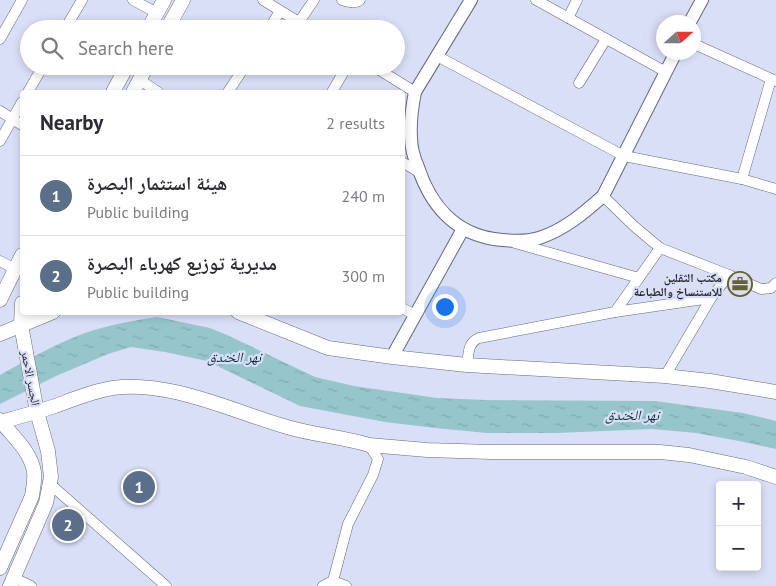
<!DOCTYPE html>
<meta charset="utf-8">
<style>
:root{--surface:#fff;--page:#f7f7f7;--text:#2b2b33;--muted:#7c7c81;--line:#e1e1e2;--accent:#2563eb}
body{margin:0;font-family:"PT Sans","Noto Naskh Arabic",sans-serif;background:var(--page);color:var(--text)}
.controls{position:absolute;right:15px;bottom:15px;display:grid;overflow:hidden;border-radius:5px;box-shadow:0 2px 8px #0003}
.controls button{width:45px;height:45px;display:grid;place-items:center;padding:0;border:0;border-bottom:1px solid var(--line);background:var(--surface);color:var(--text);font:25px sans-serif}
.compass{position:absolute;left:656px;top:15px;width:45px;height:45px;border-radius:50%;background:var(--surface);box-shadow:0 2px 8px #0003;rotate:69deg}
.you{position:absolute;left:444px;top:306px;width:18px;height:18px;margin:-12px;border:4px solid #fff;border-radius:50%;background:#1a73e8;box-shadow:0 0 0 8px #1a73e833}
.badge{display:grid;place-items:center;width:32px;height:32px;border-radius:50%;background:var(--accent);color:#fff;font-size:16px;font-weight:700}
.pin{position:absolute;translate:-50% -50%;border:2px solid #fff;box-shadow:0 1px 5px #0006}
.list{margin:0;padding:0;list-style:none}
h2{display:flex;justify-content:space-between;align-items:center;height:65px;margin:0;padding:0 20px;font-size:21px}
h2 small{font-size:16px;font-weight:400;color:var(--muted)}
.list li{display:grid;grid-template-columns:32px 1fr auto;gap:15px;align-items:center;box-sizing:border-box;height:80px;padding:0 20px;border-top:1px solid var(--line)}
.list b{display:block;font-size:19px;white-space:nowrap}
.list p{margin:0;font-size:16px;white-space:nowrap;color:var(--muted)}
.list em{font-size:16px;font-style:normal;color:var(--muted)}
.icon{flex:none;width:28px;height:28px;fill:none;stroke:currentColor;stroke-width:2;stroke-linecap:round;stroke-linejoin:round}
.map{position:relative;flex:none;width:776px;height:586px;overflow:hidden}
.search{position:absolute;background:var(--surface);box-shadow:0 2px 8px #0003;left:20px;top:20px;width:385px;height:55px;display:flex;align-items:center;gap:12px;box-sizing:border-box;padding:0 18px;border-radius:28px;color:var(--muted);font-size:19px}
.panel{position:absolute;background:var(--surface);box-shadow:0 2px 8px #0003;left:20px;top:90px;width:385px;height:225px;border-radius:5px}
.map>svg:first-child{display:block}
.water{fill:url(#water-ripples)}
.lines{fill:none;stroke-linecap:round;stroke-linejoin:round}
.minor-casing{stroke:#656980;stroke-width:11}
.tertiary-casing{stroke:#656980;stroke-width:14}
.secondary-casing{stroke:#656980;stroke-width:15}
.minor{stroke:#fff;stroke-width:10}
.tertiary{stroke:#fff;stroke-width:12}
.secondary{stroke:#fff;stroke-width:14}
.labels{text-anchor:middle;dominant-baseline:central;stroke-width:4.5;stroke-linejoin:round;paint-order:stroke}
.poi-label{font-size:12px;font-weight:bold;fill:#262731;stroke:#dadff8;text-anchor:end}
.street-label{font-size:12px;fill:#262731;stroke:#dadff8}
.water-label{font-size:14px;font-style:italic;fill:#043238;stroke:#dadff8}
</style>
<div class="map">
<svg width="776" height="586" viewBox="0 0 776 586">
<defs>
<pattern id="water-ripples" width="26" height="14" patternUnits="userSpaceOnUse" patternTransform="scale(1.25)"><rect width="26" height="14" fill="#97c5cc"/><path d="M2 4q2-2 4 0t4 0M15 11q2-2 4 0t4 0" fill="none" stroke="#82a9b0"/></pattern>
</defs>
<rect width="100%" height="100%" fill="#dadff8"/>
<!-- water -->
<path class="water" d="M157,317l53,11 17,7 88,42 39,9 83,12 48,2 170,1 88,12 33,8v28l-37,-8 -43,-8 -44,-4 -96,4h-69l-52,-5 -50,-6 -85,-16 -93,-45 -42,-9 -34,-5 -23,7 -52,22 -56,28v-29c25,-14 50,-28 77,-39 25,-10 53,-15 80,-19z"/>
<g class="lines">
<defs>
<g id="minor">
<path d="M133,0l24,13"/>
<path d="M263,0l47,29"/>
<path d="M342,0c6,2 13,4 18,0"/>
<path d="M536,0l130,72"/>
<path d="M568,18l9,-18"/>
<path d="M299,22l15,-22"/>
<path d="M65,29l17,-29"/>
<path d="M269,29l11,-18"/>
<path d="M0,39l22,-39"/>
<path d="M694,44l82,37"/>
<path d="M437,56l187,100 118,23 34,10"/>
<path d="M373,66l42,26"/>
<path d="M140,80l18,12"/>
<path d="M579,83l27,-44"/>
<path d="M28,92l15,-26"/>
<path d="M228,92l17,-26"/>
<path d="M332,92l15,-26"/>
<path d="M0,111l22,14"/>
<path d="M0,141l22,-39"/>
<path d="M402,162l17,10"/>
<path d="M742,179l29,-100"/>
<path d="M603,196l32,31 25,21 69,27 32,14 10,-1 5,-5"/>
<path d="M515,243l124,35"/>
<path d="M0,261l15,8"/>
<path d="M402,308l13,7"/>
<path d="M615,312l45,-64"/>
<path d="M467,365c2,-11 0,-22 12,-27l136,-26 96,-14"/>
<path d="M665,376l46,-78 18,-23"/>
<path d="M50,484l116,102"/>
<path d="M14,578l17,8"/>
<path d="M333,581l15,-57 25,-49 5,-16 -9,-14"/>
<path d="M323,586l10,-5 13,5"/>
</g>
<g id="tertiary">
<path d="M471,0l-56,92c-3,15 -5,30 -4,45 0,10 3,21 7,30 12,37 36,66 76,72 14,2 32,3 45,-1 25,-8 45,-25 64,-42l73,-144"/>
<path d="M690,22l12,-22"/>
<path d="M392,357l71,-128"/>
</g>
<g id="secondary">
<path d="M148,29l16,-29"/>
<path d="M167,29l16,-29"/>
<path d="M113,92l14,-26"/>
<path d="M133,92l14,-26"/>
<path d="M0,300l22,-45"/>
<path d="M238,312l90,36 64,9 75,8 198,11 45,5 66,11"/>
<path d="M0,334l53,-22"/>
<path d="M0,420c12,16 31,31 34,52 1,8 -1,17 -2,24l-32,72"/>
<path d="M0,422c19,-5 37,-10 55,-16 19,-7 38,-15 58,-18 57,-8 121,24 174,39 27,8 56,10 82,18l58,5 64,2h169l29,3 57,12 30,10"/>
<path d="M10,586l36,-83 5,-26 -3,-26 -11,-39 -16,-87 1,-22"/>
</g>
</defs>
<!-- minor casing -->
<use href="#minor" class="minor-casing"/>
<!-- tertiary casing -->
<use href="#tertiary" class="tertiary-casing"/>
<!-- secondary casing -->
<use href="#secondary" class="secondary-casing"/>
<!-- minor -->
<use href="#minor" class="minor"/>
<!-- tertiary -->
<use href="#tertiary" class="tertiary"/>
<!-- secondary -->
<use href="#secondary" class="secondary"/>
</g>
<!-- icons -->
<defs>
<symbol id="office-ring" viewBox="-11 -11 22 22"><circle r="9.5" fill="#dadff8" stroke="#65622f" stroke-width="1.5"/><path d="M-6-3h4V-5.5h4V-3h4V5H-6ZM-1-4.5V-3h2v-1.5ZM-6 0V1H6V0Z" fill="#65622f"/></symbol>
</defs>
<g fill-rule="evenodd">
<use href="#office-ring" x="726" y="270" width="28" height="28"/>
</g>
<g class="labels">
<!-- poi labels -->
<g class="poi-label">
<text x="722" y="277">مكتب الثقلين<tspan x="722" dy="14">للاستنساخ والطباعة</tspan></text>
</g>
<!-- street labels -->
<g class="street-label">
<text transform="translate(31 378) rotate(79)">الجسر الاحمر</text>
</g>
<!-- water labels -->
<g class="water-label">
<text x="234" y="357">نهر الخندق</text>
<text x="632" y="415">نهر الخندق</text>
</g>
</g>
</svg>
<div class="controls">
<button>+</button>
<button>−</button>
</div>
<svg class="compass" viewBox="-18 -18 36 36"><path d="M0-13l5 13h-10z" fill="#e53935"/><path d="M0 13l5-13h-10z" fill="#7c7c81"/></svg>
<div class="you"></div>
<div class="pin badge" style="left:139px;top:487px;background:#5c6f8a">1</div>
<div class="pin badge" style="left:68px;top:525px;background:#5c6f8a">2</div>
<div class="search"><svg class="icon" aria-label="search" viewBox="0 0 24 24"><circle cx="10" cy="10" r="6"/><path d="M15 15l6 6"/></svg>Search here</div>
<section class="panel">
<h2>Nearby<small>2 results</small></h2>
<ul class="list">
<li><span class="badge" style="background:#5c6f8a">1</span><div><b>هيئة استثمار البصرة</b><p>Public building</p></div><em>240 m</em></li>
<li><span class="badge" style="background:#5c6f8a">2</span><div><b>مديرية توزيع كهرباء البصرة</b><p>Public building</p></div><em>300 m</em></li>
</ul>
</section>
</div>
